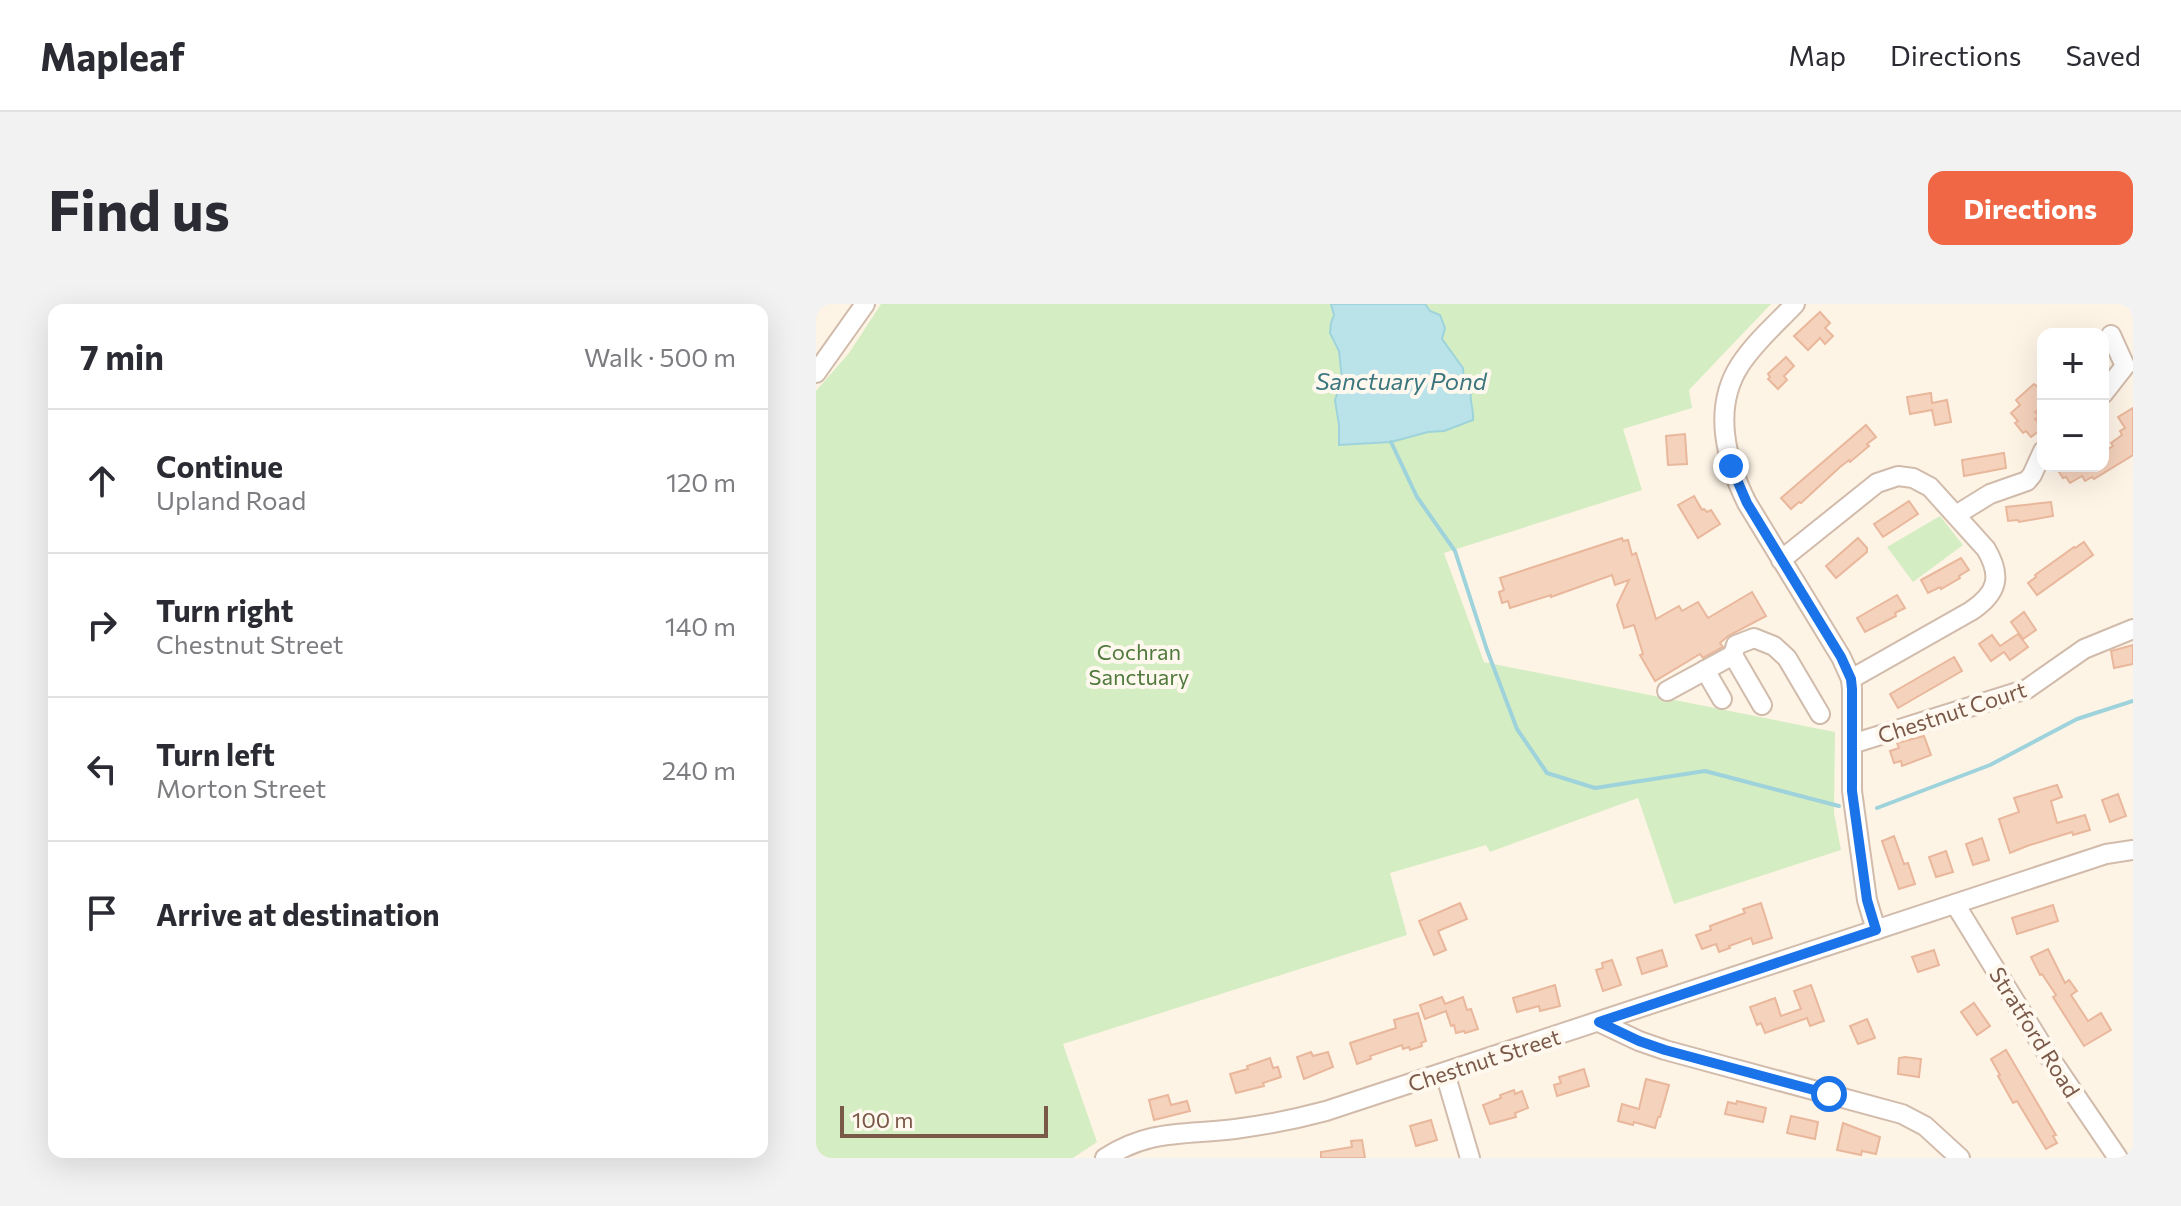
<!DOCTYPE html>
<meta charset="utf-8">
<style>
:root{--surface:#fff;--page:#f2f2f3;--text:#2b2b33;--muted:#7c7c81;--line:#e1e1e2;--accent:#ef6744}
body{margin:0;font-family:Commissioner,sans-serif;background:var(--page);color:var(--text)}
.controls{position:absolute;right:24px;top:24px;display:grid;overflow:hidden;border-radius:16px;box-shadow:0 8px 32px #0002}
.controls button{width:72px;height:72px;display:grid;place-items:center;padding:0;border:0;border-bottom:2px solid var(--line);background:var(--surface);color:var(--text);font:40px sans-serif}
.scale{position:absolute;left:24px;bottom:20px;width:208px;box-sizing:border-box;padding-left:8px;border:4px solid #7a5949;border-top:0;font-size:22px;line-height:28px;white-space:nowrap;color:#7a5949;-webkit-text-stroke:6px #fff8ee;paint-order:stroke}
.stop{position:absolute;width:24px;height:24px;margin:-18px;border:6px solid #1a73e8;border-radius:50%;background:#fff}
.stop.end{background:#1a73e8;border-color:#fff;box-shadow:0 2px 8px #0008}
.list{margin:0;padding:0;list-style:none}
h2{display:flex;justify-content:space-between;align-items:center;height:104px;margin:0;padding:0 32px;font-size:34px}
h2 small{font-size:26px;font-weight:400;color:var(--muted)}
.list li{display:grid;grid-template-columns:52px 1fr auto;gap:24px;align-items:center;box-sizing:border-box;height:144px;padding:0 32px;border-top:2px solid var(--line)}
.list b{display:block;font-size:30px;white-space:nowrap}
.list p{margin:0;font-size:26px;white-space:nowrap;color:var(--muted)}
.list em{font-size:26px;font-style:normal;color:var(--muted)}
.icon{flex:none;width:44px;height:44px;fill:none;stroke:currentColor;stroke-width:2;stroke-linecap:round;stroke-linejoin:round}
.map{position:relative;flex:none;width:1317px;height:854px;overflow:hidden;border-radius:16px}
header{display:flex;align-items:center;gap:48px;box-sizing:border-box;height:112px;padding:0 40px;background:var(--surface);border-bottom:2px solid var(--line)}
header strong{font-size:38px}
nav{display:flex;gap:44px;margin-inline-start:auto;font-size:28px}
.intro{display:flex;align-items:center;justify-content:space-between;box-sizing:border-box;height:192px;padding:0 48px}
h1{margin:0;font-size:56px}
.button{padding:20px 36px;border-radius:16px;background:var(--accent);color:#fff;font-size:28px;font-weight:700}
main{display:flex;gap:48px;padding:0 48px}
aside{flex:1;background:var(--surface);border-radius:16px;box-shadow:0 8px 32px #0002}
.map>svg:first-child{display:block}
.green{fill:#d5edc3}
.water{fill:#b9e3e9;stroke:#9ed3dc;stroke-width:2}
.lines{fill:none;stroke-linecap:round;stroke-linejoin:round}
.stream{stroke:#9ed3dc;stroke-width:4}
.building{fill:#f5d2bc;stroke:#e9b79b;stroke-width:2}
.minor-casing{stroke:#d1bbab;stroke-width:22}
.minor{stroke:#fff;stroke-width:18}
.route{stroke:#1a73e8;stroke-width:10}
.labels{text-anchor:middle;dominant-baseline:central;stroke-width:8;stroke-linejoin:round;paint-order:stroke}
.park-label{font-size:22px;fill:#507a3d;stroke:#fff8ee}
.street-label{font-size:22px;fill:#7a5949;stroke:#fff8ee}
.water-label{font-size:24px;font-style:italic;fill:#3b767f;stroke:#fff8ee}
</style>
<header>
<strong>Mapleaf</strong>
<nav><a>Map</a><a>Directions</a><a>Saved</a></nav>
</header>
<div class="intro"><h1>Find us</h1><a class="button">Directions</a></div>
<main>
<aside>
<h2>7 min<small>Walk · 500 m</small></h2>
<ul class="list">
<li><svg class="icon" aria-label="ahead" viewBox="0 0 24 24"><path d="M12 20V5M6 11l6-6 6 6"/></svg><div><b>Continue</b><p>Upland Road</p></div><em>120 m</em></li>
<li><svg class="icon" aria-label="right" viewBox="0 0 24 24"><path d="M7 20v-9h11M14 6l5 5-5 5"/></svg><div><b>Turn right</b><p>Chestnut Street</p></div><em>140 m</em></li>
<li><svg class="icon" aria-label="left" viewBox="0 0 24 24"><path d="M17 20v-9H6M10 6l-5 5 5 5"/></svg><div><b>Turn left</b><p>Morton Street</p></div><em>240 m</em></li>
<li><svg class="icon" aria-label="arrive" viewBox="0 0 24 24"><path d="M6 21V4h12l-3 4 3 4H6"/></svg><div><b>Arrive at destination</b></div></li>
</ul>
</aside>
<div class="map">
<svg width="1317" height="854" viewBox="0 0 1317 854">
<rect width="100%" height="100%" fill="#fef4e6"/>
<!-- green -->
<g class="green">
<path d="M65,0h890l-82,86 3,18 -69,21 19,61 -198,63 40,109 351,70 -1,81 7,37 -167,54 -36,-106 -148,54 -4,-7 -96,28 17,62 -344,109 34,98 -24,16h-257v-767l33,-38z"/>
<path d="M1124,212l23,29 -50,37 -26,-35z"/>
</g>
<!-- water -->
<path class="water" d="M515,0h94l5,7 10,4 5,13 -3,11 21,29 1,15 7,7c-2,12 3,18 2,30l-29,11 -16,1 -37,10 -52,3v-20l-4,-25 7,-21 -3,-28 -9,-18 1,-10 3,-8z"/>
<g class="lines">
<!-- stream -->
<g class="stream">
<path d="M575,138l26,55 38,54 32,99 30,79 30,44 48,15 110,-17 134,35"/>
<path d="M1061,504l113,-43 87,-46 56,-18"/>
</g>
</g>
<!-- building -->
<g class="building">
<path d="M1004,8l10,11 -5,5 8,8 -8,8 -5,-6 -12,12 -14,-14z"/>
<path d="M970,53l8,9 -10,10 3,4 -9,9 -10,-10 2,-2 -2,-3z"/>
<path d="M1227,77v25l-8,6 4,4 -4,3 8,9 -12,9 -5,-6 -3,2 -8,-10 3,-2 -7,-8 9,-8 -4,-5 18,-16 2,2z"/>
<path d="M1115,89l1,10 15,-3 4,22 -16,3 -3,-15 -22,4 -3,-17z"/>
<path d="M1317,104v47l-39,24 -2,-2 -7,4 -3,-5 -12,7 -4,-6 -3,1 -8,-12h48v-14l10,-6 -2,-3 11,-8 -2,-4 5,-3 -7,-11z"/>
<path d="M1050,121l10,12 -9,7 2,2 -19,16 -1,-2 -9,7 -39,36 -2,-1 -8,7 -10,-11z"/>
<path d="M869,130l2,30 -19,1 -2,-29z"/>
<path d="M1188,149l2,15 -42,8 -2,-16z"/>
<path d="M878,192l8,14 2,-1 3,3 4,-2 9,14 -22,14 -20,-33z"/>
<path d="M1093,197l9,13 -35,23 -9,-13z"/>
<path d="M1235,198l2,14 -34,6 -1,-2 -10,1 -2,-14z"/>
<path d="M806,234l1,3 5,-1 4,15 4,-2 20,66 23,-13 3,5 16,-9 10,16 44,-26 14,24 -38,20 -8,7 3,4 -20,11 -3,-4 -45,27 -15,-26 3,-1 -9,-29 -10,3 -7,-23 12,-25 -14,5 -3,-10 -61,22v-2l-41,13 -2,-7 -6,2 -3,-11 5,-2 -4,-12z"/>
<path d="M1042,234l9,10v4l-31,26 -10,-12z"/>
<path d="M1268,238l9,13 -56,40 -9,-12 8,-6 -1,-2 39,-28 1,1z"/>
<path d="M1145,254l8,12 -10,6 1,2 -19,11 -1,-2 -12,6 -7,-13z"/>
<path d="M1081,291l8,13 -10,5 1,3 -31,16 -8,-14z"/>
<path d="M1208,308l12,18 -13,9 -12,-17z"/>
<path d="M1202,330l10,13 -18,13 -6,-8 -13,9 -12,-17 13,-9 8,11z"/>
<path d="M1317,341v19l-19,4 -3,-17z"/>
<path d="M1138,353l8,14 -64,37 -8,-14z"/>
<path d="M1108,432l7,19 -29,11 -1,-5 -7,2 -4,-12 9,-3 -2,-5z"/>
<path d="M1241,481l5,12 -11,4 6,22 28,-8 5,15 -17,5 -1,-3 -45,14 -17,7 -11,-34 20,-7 -5,-14z"/>
<path d="M1302,490l8,22 -16,6 -8,-22z"/>
<path d="M1078,532l10,28 4,-1 7,21 -16,5 -17,-48z"/>
<path d="M1166,534l7,22 -16,5 -7,-21z"/>
<path d="M1130,547l7,21 -17,5 -7,-20z"/>
<path d="M644,599l7,16 -29,12 8,19 -12,5 -15,-34z"/>
<path d="M945,599l11,35 -19,6 -2,-6 -22,8 1,2 -11,4 -3,-8 -14,5 -6,-14 15,-5 -1,-4 35,-13 -2,-4z"/>
<path d="M1237,601l5,16 -41,13 -5,-16z"/>
<path d="M1232,645l17,34 4,-3 8,11 -6,4 17,26 13,-8 10,17 -27,16 -31,-49 3,-2 -14,-21 -2,1 -9,-18z"/>
<path d="M846,646l5,16 -25,8 -5,-16z"/>
<path d="M1118,646l5,15 -21,7 -6,-15z"/>
<path d="M796,656l9,25 -18,6 -7,-21 7,-2 -1,-5z"/>
<path d="M739,681l5,21 -20,5 -1,-5 -22,6 -4,-14z"/>
<path d="M995,681l13,36 -14,5 -3,-8 -42,15 -4,-10 -4,2 -7,-18 25,-9 6,18 20,-7 -7,-18z"/>
<path d="M626,693l3,7 18,-7 4,13 4,-1 7,20 -13,4 -1,-2 -8,2 -2,-8 -3,1 -5,-15 -21,8 -5,-14z"/>
<path d="M1158,699l16,23 -13,9 -16,-23z"/>
<path d="M602,709l8,28 -5,2 1,3 -12,4 -1,-3 -6,2 -1,-4 -32,11 1,3 -14,5 -7,-21 46,-15 -2,-8z"/>
<path d="M1051,715l8,19 -17,6 -8,-18z"/>
<path d="M1190,746l50,85 -3,1 4,7 -11,6 -29,-48 -4,2 -15,-27 2,-1 -9,-16z"/>
<path d="M495,748l2,4 15,-4 5,15 -29,12 -7,-22z"/>
<path d="M1089,753l16,2 -2,18 -21,-3 1,-16z"/>
<path d="M454,754l3,10 5,-1 3,10 -18,6 1,3 -28,7 -6,-19 18,-5 -1,-3z"/>
<path d="M768,765l5,17 -32,10 -3,-11 7,-2 -2,-6z"/>
<path d="M830,775l23,6 -9,32h-2l-3,11 -21,-6 -1,3 -15,-4 4,-17 17,5z"/>
<path d="M698,786l1,4 7,-3 6,17 -13,5 1,4 -26,7 -7,-19 18,-7 -1,-3z"/>
<path d="M352,791l3,10 16,-4 3,10 -36,9 -5,-20z"/>
<path d="M921,797l29,7 -3,14 -38,-8 3,-12 8,2z"/>
<path d="M975,812l27,6 -3,17 -28,-6z"/>
<path d="M615,816l6,20 -21,6 -6,-20z"/>
<path d="M1027,819l37,14 -4,17 -14,-3 -1,4 -24,-5z"/>
<path d="M546,836l3,18h-44v-6l31,-5 -1,-6z"/>
</g>
<g class="lines">
<defs>
<g id="minor">
<path d="M979,0c-19,20 -40,38 -55,61 -28,43 -14,96 7,138l94,154 10,22 1,10v102l15,109 9,30"/>
<path d="M0,69l49,-69"/>
<path d="M1287,90l22,-28 -14,-31"/>
<path d="M1140,211l34,-21 37,-13 5,-6 11,-24"/>
<path d="M965,256l96,-77 21,-7 15,2 17,9 56,62c16,27 12,44 -15,62l-120,68"/>
<path d="M889,366l17,29"/>
<path d="M851,387l66,-36"/>
<path d="M946,401l-29,-50 3,-10 18,-7 20,8 13,12 33,56"/>
<path d="M1036,440l175,-55 57,-40 49,-20"/>
<path d="M1139,600l93,151 70,103"/>
<path d="M783,718l40,19 26,9 237,64 23,12 35,32"/>
<path d="M629,769l25,85"/>
<path d="M289,854c45,-29 80,-23 130,-29 31,-4 61,-10 91,-18l780,-257 27,-4"/>
</g>
</defs>
<!-- minor casing -->
<use href="#minor" class="minor-casing"/>
<!-- minor -->
<use href="#minor" class="minor"/>
</g>
<g class="lines">
<!-- route -->
<path class="route" d="M915,162l16,37 94,154 10,22 1,10v102l15,109 9,30 -277,92 40,19 26,9 164,44"/>
</g>
<g class="labels">
<!-- park labels -->
<g class="park-label">
<text x="323" y="347">Cochran<tspan x="323" dy="25">Sanctuary</tspan></text>
</g>
<!-- street labels -->
<g class="street-label">
<text transform="translate(1136 408) rotate(-18)">Chestnut Court</text>
<text transform="translate(1219 728) rotate(58)">Stratford Road</text>
<text transform="translate(668 756) rotate(-18)">Chestnut Street</text>
</g>
<!-- water labels -->
<g class="water-label">
<text x="585" y="76">Sanctuary Pond</text>
</g>
</g>
</svg>
<div class="controls">
<button>+</button>
<button>−</button>
</div>
<div class="scale">100 m</div>
<div class="stop" style="left:1013px;top:790px"></div>
<div class="stop end" style="left:915px;top:162px"></div>
</div>
</main>
